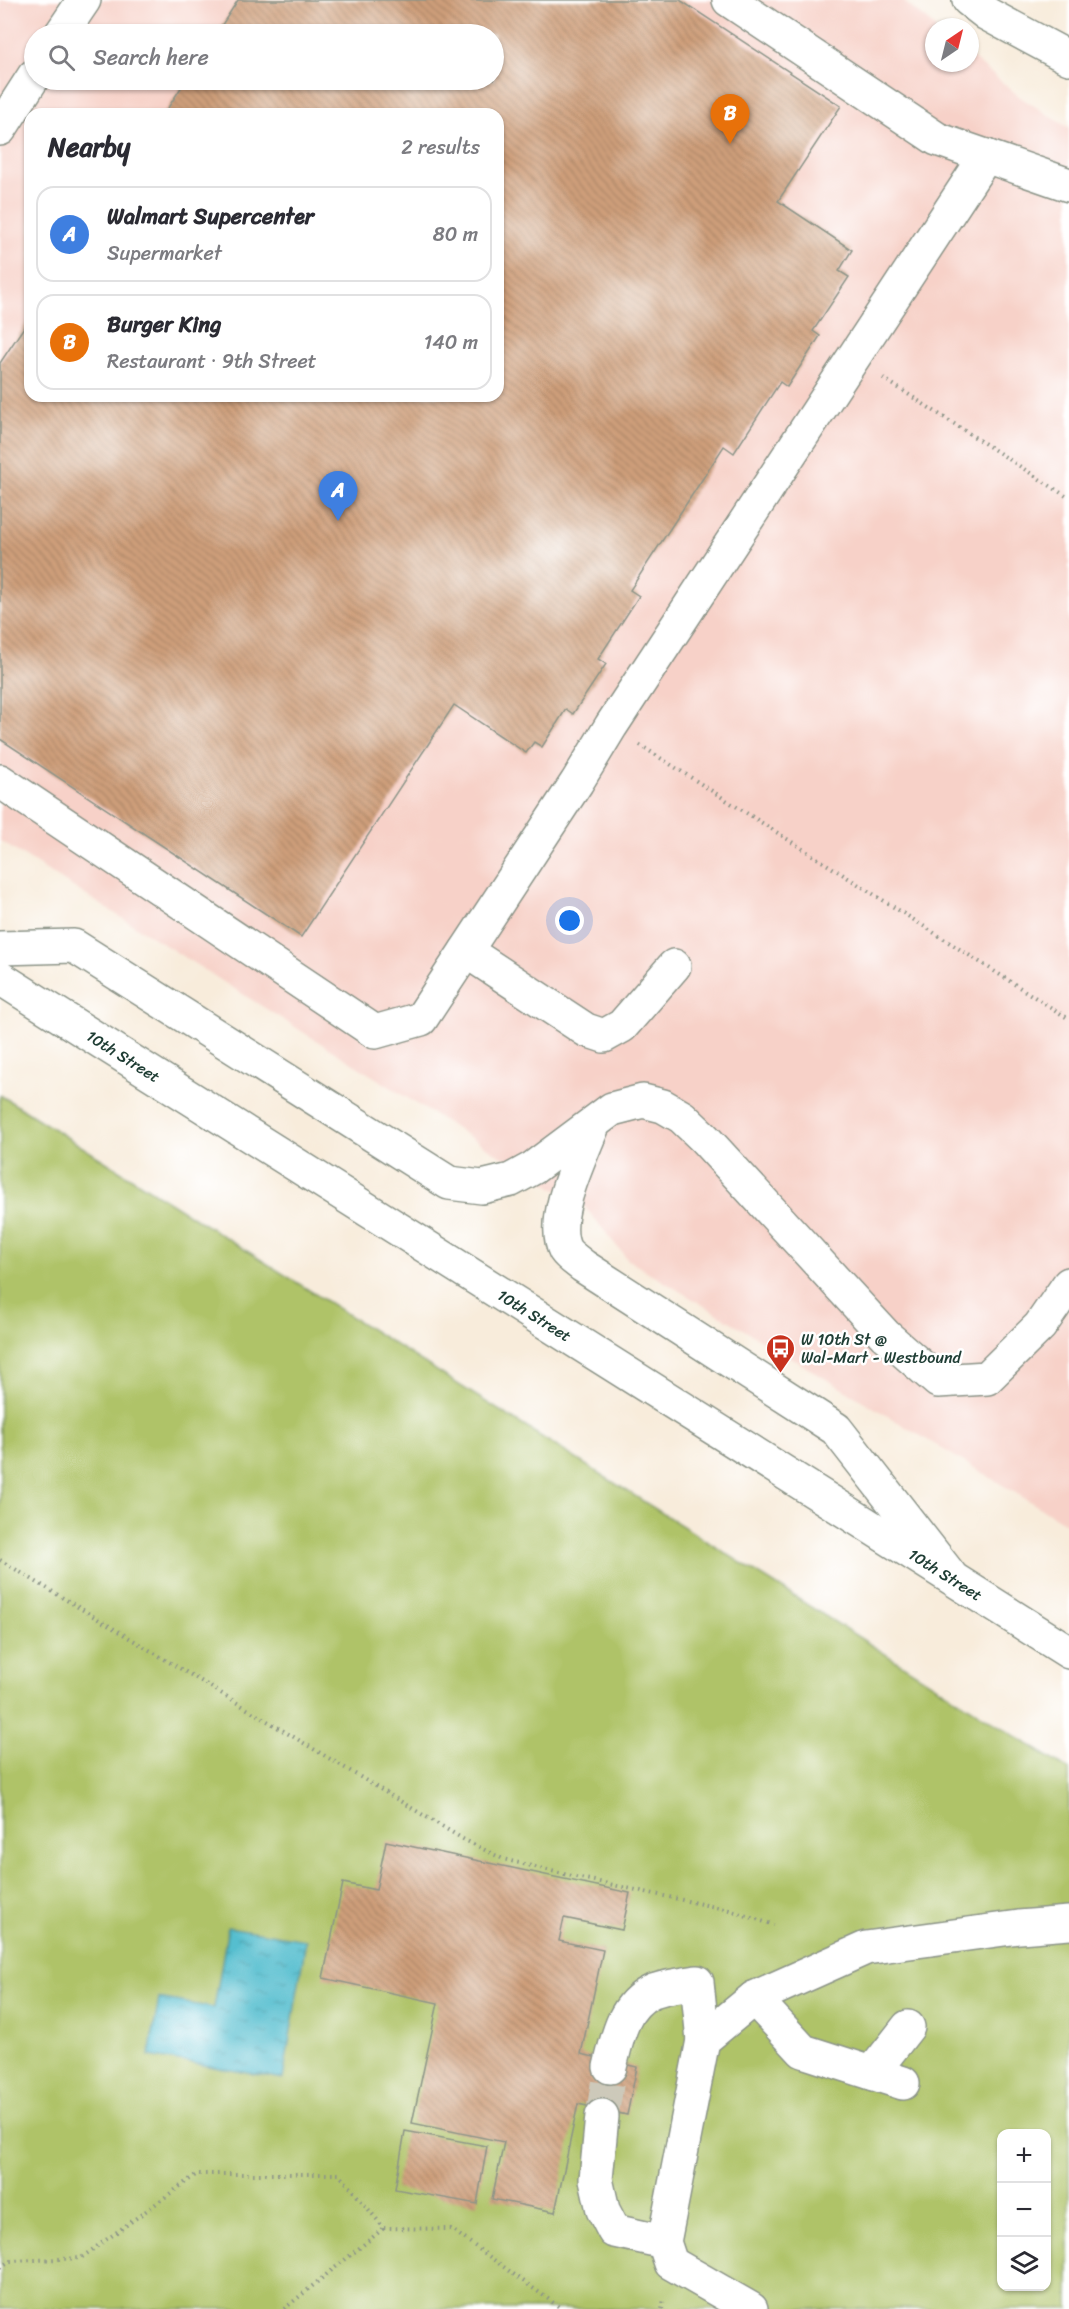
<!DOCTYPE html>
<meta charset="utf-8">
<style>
:root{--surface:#fff;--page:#f2f2f3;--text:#2b2b33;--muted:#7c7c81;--line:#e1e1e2;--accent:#c8321e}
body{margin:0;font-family:Sriracha,sans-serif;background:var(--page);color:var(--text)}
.controls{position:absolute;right:18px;bottom:18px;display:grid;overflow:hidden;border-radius:12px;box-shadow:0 2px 4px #0004}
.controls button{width:54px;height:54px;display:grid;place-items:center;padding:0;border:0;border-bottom:2px solid var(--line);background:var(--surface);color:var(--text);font:30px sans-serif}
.compass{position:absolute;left:925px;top:18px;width:54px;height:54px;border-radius:50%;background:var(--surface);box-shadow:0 2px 4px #0004;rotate:35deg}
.you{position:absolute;left:570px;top:921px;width:21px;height:21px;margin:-15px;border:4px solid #fff;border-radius:50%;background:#1a73e8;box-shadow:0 0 0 9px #1a73e833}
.badge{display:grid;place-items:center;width:39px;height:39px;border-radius:50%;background:var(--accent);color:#fff;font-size:20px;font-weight:700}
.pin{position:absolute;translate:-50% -50px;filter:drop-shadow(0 2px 3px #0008)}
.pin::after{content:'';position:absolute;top:32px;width:21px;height:18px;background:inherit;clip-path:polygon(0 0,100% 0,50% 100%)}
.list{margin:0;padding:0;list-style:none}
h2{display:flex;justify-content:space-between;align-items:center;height:78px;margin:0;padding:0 24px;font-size:26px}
h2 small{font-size:20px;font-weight:400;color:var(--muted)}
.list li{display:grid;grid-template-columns:39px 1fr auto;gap:18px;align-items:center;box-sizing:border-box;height:96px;margin:0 12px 12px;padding:0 12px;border:2px solid var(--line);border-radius:18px}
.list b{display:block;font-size:22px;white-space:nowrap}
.list p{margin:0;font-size:20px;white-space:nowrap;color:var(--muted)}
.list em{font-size:20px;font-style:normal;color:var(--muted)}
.icon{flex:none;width:33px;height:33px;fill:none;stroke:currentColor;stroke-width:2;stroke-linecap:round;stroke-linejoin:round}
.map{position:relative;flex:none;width:1069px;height:2309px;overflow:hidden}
.search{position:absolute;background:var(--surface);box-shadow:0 2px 4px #0004;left:24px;top:24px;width:480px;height:66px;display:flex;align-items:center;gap:15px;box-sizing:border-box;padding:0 21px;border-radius:33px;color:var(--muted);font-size:22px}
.panel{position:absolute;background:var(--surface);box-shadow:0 2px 4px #0004;left:24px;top:108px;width:480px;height:294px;border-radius:18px}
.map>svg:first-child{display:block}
.built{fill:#f7d1c8;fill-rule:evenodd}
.grass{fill:#afc367;stroke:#67804e;stroke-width:1.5;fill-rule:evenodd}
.water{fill:url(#water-ripples);stroke:#3a7e82;stroke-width:1.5}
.building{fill:url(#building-back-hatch)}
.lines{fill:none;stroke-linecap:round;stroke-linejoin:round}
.minor-tunnel{stroke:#cdc9ba;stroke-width:33;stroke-dasharray:33 16;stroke-linecap:butt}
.minor-casing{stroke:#8c9488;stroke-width:36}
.major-casing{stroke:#8c9488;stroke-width:36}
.path{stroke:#8c9488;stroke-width:4;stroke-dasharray:1.5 4.5;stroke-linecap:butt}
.minor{stroke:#fff;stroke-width:33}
.major{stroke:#fff;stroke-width:33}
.labels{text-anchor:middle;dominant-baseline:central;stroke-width:5;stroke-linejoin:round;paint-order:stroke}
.street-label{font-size:16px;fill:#1f3d34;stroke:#fff}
.poi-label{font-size:16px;fill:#1f3d34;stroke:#fff;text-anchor:start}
</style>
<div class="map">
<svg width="1069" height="2309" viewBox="0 0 1069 2309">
<defs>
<pattern id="water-ripples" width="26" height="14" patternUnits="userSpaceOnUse" patternTransform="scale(1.5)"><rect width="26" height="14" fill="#54becf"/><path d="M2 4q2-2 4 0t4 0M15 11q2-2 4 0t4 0" fill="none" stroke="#459ca9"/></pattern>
<pattern id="building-back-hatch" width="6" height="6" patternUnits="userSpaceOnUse" patternTransform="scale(1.5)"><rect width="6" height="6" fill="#cf9f7a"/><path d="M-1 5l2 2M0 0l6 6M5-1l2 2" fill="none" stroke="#a78365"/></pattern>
</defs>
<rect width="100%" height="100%" fill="#fff"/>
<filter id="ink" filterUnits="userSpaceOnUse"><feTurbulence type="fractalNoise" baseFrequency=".0167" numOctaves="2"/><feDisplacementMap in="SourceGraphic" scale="12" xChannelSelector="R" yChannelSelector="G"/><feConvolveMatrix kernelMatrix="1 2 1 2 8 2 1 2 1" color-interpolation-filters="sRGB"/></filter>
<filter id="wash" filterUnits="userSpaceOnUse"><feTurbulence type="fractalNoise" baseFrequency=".008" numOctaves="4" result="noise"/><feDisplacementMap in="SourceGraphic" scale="24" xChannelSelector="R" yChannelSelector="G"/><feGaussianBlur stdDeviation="1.35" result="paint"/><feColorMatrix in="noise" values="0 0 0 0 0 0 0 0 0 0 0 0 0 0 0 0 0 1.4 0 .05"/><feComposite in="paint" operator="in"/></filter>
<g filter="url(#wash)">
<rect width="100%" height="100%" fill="#f8ecdb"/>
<!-- built -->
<path class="built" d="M0,0h902l33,27 -1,36h36v-7l50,41 49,31v1397l-441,-265 -43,-53 -133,-81 -452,-285zM34,34h460v46h-460zM30,114h468v282h-468z"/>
<!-- grass -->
<path class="grass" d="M0,1095l1069,675v539h-1069zM1002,2134h44v152h-44z"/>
<!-- water -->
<path class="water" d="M228,1927l78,13 -23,139 -134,-23 10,-58 55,10z"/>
<g id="blocks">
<!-- building -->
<g class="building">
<path d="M238,0h442l161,106 -63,95 74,49 -13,21 10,6 -36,54 7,5 -33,51 -7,-5 -46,71 -10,-7 -94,144 9,6 -41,63 8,5 -33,50 -7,-5 -24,38 -8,-5 -8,11 -72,-48 -153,232 -301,-198v-376l30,-45v78h468v-282h-334l22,-34h308v-46h-278z"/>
<path d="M386,1841l244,52 -8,37 -58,-12 -5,23 44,9 -22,104 56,13 -10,48 -49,-11 -23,108 -63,-13 12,-57 -92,-19 26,-120 -115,-25 20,-95 33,7z"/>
<path d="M405,2131l82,15 -10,58 -82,-15z"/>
</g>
</g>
</g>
<g filter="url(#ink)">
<use href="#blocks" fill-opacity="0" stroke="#8c9488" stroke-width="1.5"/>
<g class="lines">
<!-- minor-tunnel -->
<path class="minor-tunnel" d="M602,2116l8,-49"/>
<defs>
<g id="minor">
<path d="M729,0l208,139 132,46"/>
<path d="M969,0l18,14 82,44"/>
<path d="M61,34l23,-34"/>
<path d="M0,129l34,-53"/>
<path d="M0,781l375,251 46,-13 156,-237 34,-56 375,-570"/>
<path d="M0,948l74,-2 375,237 33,4 29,-7 22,-12 79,-59 31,-8 20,5 19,11 22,21 181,197 53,46 49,-3 53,-52 29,-42"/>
<path d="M466,951l120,79 18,6 18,-10 52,-60"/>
<path d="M594,1123c-12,32 -45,95 -29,127 4,6 12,11 18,16l253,163 114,146"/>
<path d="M754,1998l49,53 100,32"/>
<path d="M610,2067c7,-28 12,-61 41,-75 13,-6 31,-7 46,-10l6,58"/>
<path d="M872,2073l36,-46"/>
<path d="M602,2116l-6,63 7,31 11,21 50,11"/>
<path d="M751,2309l-80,-46 -7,-21 39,-202 51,-42 112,-50 153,-21 50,-4"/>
</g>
<g id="major">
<path id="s1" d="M0,978l1069,674"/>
</g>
</defs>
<!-- minor casing -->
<use href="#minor" class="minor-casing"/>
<!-- major casing -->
<use href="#major" class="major-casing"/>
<!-- path -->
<g class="path">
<path d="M883,378l186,120"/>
<path d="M640,745l429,274"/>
<path d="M0,1560l463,279 40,20 73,18 153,33 45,15"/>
<path d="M0,2267l10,-6 71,-3 116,-84h142l45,54 67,1 111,80"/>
<path d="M284,2309l100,-81"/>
<path d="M662,2309l2,-10"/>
</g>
<!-- minor -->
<use href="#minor" class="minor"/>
<!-- major -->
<use href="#major" class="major"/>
</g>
</g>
<!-- icons -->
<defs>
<symbol id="bus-pin" viewBox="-11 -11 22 30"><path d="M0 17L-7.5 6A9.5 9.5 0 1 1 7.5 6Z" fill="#c8321e" stroke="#fff"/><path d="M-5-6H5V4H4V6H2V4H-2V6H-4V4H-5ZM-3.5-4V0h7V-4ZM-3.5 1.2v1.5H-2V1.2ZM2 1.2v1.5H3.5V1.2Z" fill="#fff"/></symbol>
</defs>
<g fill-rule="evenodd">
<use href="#bus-pin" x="764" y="1332" width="33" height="45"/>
</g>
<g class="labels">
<!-- street labels -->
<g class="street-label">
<text stroke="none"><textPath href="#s1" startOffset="146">10th Street</textPath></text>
<text stroke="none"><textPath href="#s1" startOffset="632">10th Street</textPath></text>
<text stroke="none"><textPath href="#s1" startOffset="1118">10th Street</textPath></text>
</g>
<!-- poi labels -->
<g class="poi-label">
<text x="801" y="1339">W 10th St @<tspan x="801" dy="18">Wal-Mart - Westbound</tspan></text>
</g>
</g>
</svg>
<div class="controls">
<button>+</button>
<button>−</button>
<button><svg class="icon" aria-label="layers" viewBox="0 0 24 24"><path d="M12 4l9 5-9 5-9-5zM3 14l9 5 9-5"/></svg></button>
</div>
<svg class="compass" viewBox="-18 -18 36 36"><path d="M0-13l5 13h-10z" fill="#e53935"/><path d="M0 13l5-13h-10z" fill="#7c7c81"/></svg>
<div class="you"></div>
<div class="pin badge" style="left:338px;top:521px;background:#3f7fe0">A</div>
<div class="pin badge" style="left:730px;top:144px;background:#e8710a">B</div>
<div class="search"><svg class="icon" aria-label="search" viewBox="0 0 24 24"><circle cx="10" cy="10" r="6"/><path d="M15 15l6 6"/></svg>Search here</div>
<section class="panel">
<h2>Nearby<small>2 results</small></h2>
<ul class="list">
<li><span class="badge" style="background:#3f7fe0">A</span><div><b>Walmart Supercenter</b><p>Supermarket</p></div><em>80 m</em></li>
<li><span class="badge" style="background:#e8710a">B</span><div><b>Burger King</b><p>Restaurant · 9th Street</p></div><em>140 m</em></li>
</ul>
</section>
</div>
